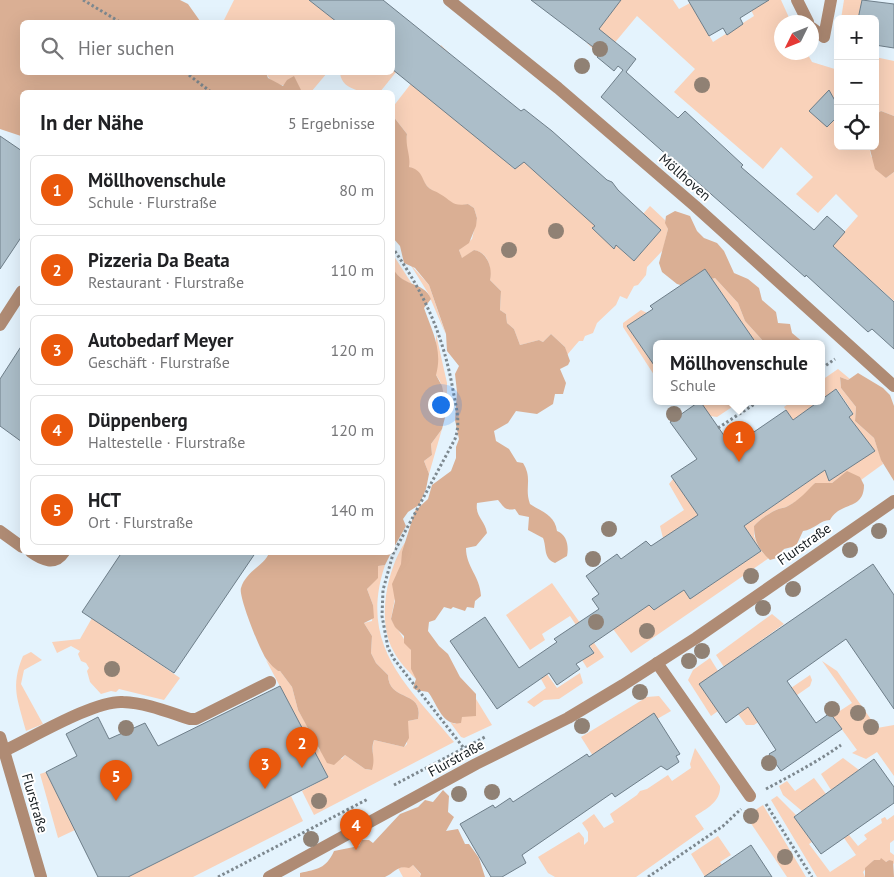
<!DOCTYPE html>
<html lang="de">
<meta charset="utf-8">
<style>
:root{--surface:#fff;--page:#f2f2f2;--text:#202124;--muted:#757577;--line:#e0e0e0;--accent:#ea580c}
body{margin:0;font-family:"PT Sans",sans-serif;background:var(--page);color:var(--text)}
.controls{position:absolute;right:15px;top:15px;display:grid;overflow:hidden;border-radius:8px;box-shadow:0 5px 20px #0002}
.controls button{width:45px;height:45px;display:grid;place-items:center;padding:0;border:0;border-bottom:1px solid var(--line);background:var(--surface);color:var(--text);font:25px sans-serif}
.compass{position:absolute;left:774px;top:15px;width:45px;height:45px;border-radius:50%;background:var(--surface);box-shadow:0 5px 20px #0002;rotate:227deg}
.you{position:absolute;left:440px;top:404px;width:18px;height:18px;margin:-12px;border:4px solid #fff;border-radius:50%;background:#1a73e8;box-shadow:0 0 0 8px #1a73e833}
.badge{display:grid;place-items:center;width:32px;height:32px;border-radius:50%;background:var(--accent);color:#fff;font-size:16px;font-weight:700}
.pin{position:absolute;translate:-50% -41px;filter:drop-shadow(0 1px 2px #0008)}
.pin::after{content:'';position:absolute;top:26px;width:18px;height:15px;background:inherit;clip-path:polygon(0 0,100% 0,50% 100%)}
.popup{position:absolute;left:653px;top:340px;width:172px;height:65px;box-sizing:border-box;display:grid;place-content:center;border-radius:8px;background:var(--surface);filter:drop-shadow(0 1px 4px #0005);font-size:16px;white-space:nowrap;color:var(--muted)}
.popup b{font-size:19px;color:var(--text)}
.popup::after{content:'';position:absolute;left:50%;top:100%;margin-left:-10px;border:10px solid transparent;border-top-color:var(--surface)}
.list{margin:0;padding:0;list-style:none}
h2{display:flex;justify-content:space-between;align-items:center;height:65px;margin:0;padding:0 20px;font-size:21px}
h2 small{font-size:16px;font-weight:400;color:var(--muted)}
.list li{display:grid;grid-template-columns:32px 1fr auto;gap:15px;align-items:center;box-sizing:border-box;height:70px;margin:0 10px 10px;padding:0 10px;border:1px solid var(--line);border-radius:8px}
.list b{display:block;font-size:19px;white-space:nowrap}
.list p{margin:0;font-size:16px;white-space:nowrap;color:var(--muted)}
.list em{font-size:16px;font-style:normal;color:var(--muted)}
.icon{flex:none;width:28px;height:28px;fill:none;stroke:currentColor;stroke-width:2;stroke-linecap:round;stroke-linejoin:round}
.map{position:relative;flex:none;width:894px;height:877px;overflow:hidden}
.search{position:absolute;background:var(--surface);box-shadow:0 5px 20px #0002;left:20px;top:20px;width:375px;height:55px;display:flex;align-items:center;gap:12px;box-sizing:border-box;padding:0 18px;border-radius:8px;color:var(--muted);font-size:19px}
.panel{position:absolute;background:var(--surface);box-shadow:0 5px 20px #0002;left:20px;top:90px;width:375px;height:465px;border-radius:8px}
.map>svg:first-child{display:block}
.green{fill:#f9d2ba}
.forest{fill:#daaf94}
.building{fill:#acbec9;stroke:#6e7e89}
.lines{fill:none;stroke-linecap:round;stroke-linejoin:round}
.path{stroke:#7d888f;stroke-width:3;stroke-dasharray:2.5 2.5;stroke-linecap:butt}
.lane{stroke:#af8b74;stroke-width:12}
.street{stroke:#af8b74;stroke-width:12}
.tree{fill:#908174}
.labels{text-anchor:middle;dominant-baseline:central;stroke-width:4;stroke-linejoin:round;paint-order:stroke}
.street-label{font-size:14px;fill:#151c20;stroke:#fff}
</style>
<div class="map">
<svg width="894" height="877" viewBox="0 0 894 877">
<rect width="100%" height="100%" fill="#e4f3fd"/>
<!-- green -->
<g class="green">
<path d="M234,0h75l28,22h-114z"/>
<path d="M620,0h53l6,9 11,-6 23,39 41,-26 -8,-16h35l10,22h-9v30l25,1 5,9 26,8v76h31l2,10 15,22 8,-6v129l-62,-55 26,-30 -22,-22 -18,19 -22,-19 17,-17 -32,-30 -18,22 -89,-77 21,-23 -58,-53 -35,42 -15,-15z"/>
<path d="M844,0h18l-4,19h-17z"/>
<path d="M441,45l12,12 38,91 23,21 10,-7 74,60 -5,6 21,20 2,-3 18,16 27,-31 -18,-16 7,-8 15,14 3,9 -5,21 -16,17 -1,8 -8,10 -4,1 -7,13 -7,-3 -4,9 -19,18 -4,10 -8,3 -2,5h-4l-12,14 -2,-8 -14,-13 -8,8 -4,-2 -19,5 -6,-16 -7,-6 -1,-9 -6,-4 1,-19 -11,-11c1,-13 -1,-27 -16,-30l-12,9 -3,-9 13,-11 5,-21 -3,-10 -6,-4c-4,1 -8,2 -12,1 -3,-1 -27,-16 -29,-19 -8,-11 -5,-12 -18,-19l-4,-21 2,-12 -14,-18 -1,-8z"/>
<path d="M875,57l19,4v55l-13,-5 -6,4z"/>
<path d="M393,69l3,3 -16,20c-14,0 -38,0 -40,-19l52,-1z"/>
<path d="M266,73h61l-16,19h-9l-5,-7c-13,1 -25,1 -31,-12z"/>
<path d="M392,253l20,31 -9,-4 -8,-7z"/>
<path d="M410,264l19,21 17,50 -18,-42z"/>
<path d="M715,278l23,25 7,18 20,22h-9l-44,-64z"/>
<path d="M641,310l6,3 -20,13 29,42v10l-33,-51v-4z"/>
<path d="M436,334l11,49v25l-7,-27 -4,-6z"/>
<path d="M838,369l12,10 -2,1 -8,-3 1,11 15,19 -1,14 19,17 9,26 -22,16 -1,-3 -19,-1 -9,7h-17c-7,10 -17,18 -27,23 -4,2 -8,2 -12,4 -8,4 -16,9 -22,16v10l5,12 -15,-22 81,-56 4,11 45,-30 -25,-34 4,-4 -16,-24 -15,10v-19z"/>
<path d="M699,401h42l-24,16 -7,-1z"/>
<path d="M792,401h27l-26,19 -9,-13z"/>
<path d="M442,429l-13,45 -5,-13 8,-6 -1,-11z"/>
<path d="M673,479l26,36 -36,23 -3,-12 24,-16 -15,-26z"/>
<path d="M406,541l-15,78 20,31 5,29c-8,-8 -17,-17 -22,-27 -18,-31 -7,-84 12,-111z"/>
<path d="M761,551l8,7 -138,95 -18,-24 36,-24 5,5 30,-20 6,9z"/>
<path d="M385,565c-27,81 22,120 69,177l-140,73 -12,-24 26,-14 -62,-117 12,11h2l12,16 6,23 18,31 3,9 23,9 3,-4 20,14 6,1c4,-13 0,-18 3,-30l30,7 3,-3 1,-23 10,-2c6,-30 -29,-16 -30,-44l-12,-12 -5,-10 1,-17 -8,-13 8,-2 1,-16 -6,-16 10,-11 1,-12z"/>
<path d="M552,583l52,74 -17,11 -5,-8 12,-8 -24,-36 -28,18 3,6 -15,10 -24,-35z"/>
<path d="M772,614l12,10 -60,43 -8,-12z"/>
<path d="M92,618l88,60 -16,22 -45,-11 -3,3 -5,-1 -10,3 -11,-12 -3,-11 2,-3 -3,-5 -5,-2 -3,-7 2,-3 -9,-5 -14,7 -5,-11 28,-3z"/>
<path d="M31,652l11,8 -18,10 -3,14 22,40 -17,7c-8,-31 -16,-44 -3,-75z"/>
<path d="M710,658l8,13v40l-7,5 -23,-36 5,-10z"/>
<path d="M822,661l15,10 40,57 17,-3v51l-17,-24 -11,7 -14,-6 5,-3 -25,-34 20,-13z"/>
<path d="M580,673l3,10 -24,16 -15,1 -10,7 -7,-5 19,-14 -5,-9 6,-5 10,14z"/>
<path d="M810,675l2,5 -2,6 -56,39h-8l-8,-11 29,-20 5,7z"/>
<path d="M659,696l12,15 -78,45 -12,-19 66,-40z"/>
<path d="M476,699l16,26 -28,13 -3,-1 -11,-15 5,2 7,-7 14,-6z"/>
<path d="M695,748l25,38c1,16 -14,23 -25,30l9,13 -68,48h-81l-7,-4 -10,-16 41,-25 5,6v7l4,-4v-9l-6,-9 12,-9 10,14 10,-6 -4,-8 27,-19 3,-4 7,-2 21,-14 4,6 19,-13 -1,-4z"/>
<path d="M843,758l16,12 -28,20 -10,-16z"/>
<path d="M46,772l29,58 -17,8 -18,-64z"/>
<path d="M814,778l12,16 -24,17 -19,-16 -4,-9 8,-5 8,10z"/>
<path d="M291,796l12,25 -110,56h-65z"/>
<path d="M777,796l19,19 -2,2 18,25 -3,2 21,28 26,-17 -12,-17 5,-3 9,11 9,-7 -3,-4 18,-12 -1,-4 4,-2 2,3 7,-5v25l-4,3v9l4,3v9l-5,-4 -3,2 -12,-2 -11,12 2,5h-48l-46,-77z"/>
<path d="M763,805l43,72h-19l-41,-61z"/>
<path d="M718,836l13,19 -11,7 2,3 -17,12 -14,-23z"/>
<path d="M413,865l8,10 -1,2h-17l-5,-9z"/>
</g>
<!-- forest -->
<g class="forest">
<path d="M0,0h180l8,4 12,17 -178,1v50l244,1 2,5 15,8 4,-6 7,-4 8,16h-280v50l-1,-6 -21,-7z"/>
<path d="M881,111l13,5v56l-8,6 -11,-9 -6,-23h6v-31z"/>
<path d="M393,116l14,18c-2,13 4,21 2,33 13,3 12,10 18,19 3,4 9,5 13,8 12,7 13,13 28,10l6,4 3,10 -1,8 -7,17 -10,7 3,8 12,-8c13,2 19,18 16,30l11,11 -1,19 6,4 1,9 7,6 6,16 19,-5 4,2 8,-8 14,13 5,14 -2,4 -8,4 6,14 -3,11h-8l-2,10 -16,10 -21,-3 -8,12 -14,8 2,10 13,8 8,13 6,1c10,16 1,25 7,41 12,8 25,11 27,27 10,4 12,15 10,25l-12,7c-12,-5 -8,-15 -12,-25l-15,-8 1,-13 -10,-2 -4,-6c-10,2 -11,-2 -17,-9l-21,3c-2,14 8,17 10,30l-11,13 -10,2c0,19 14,28 15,48l-6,5 -1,7 -7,-1 -2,4 -12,-4 -2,2 -7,-2 -9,13 -6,2 -1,9 11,15 9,8 12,23 16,17v22l-14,1 -1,6c-19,4 -24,-20 -33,-31l-12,-2 -3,-2 3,-9 -5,-10v-19l-7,-7v-7l-9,-9 -4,-8 4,-18 -3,-17 9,-20 1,-12 13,-41 13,-12 4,-14 19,-14 5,-13v-11l3,-8 -4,-19 2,-28 -2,-18 4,-8 -12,-15 -1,-17 -17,-49 -14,-17 -11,-5 -4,-17 -7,-8z"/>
<path d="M675,211l15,5 7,15 7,7 13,5 7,8 10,22 14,6 11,9 3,12 14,12 2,11 12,1 2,9 12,10h-39l-20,-22 -7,-18 -23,-25 -28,9 -10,-3 -15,-12 -3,-9 9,-34 -3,-6 1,-7z"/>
<path d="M392,265c7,23 32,15 39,34l-7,9c8,23 19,42 12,67l6,11 5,24 -5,19 -11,15 1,11 -8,6 5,13 -3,15 -7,16 -11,7 -5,7 3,7 -13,23z"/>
<path d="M858,373l25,15 7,7 4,11v75l-13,-21 -7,-22 -19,-17 1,-14 -15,-19 -1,-11 8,3z"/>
<path d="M847,471l13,6 4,8c0,26 -24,16 -34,35 -10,0 -16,10 -27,11l-7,15 -12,3 -7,9 -7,2c-11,-10 -16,-19 -16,-34 6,-7 14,-12 22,-16 4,-2 9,-2 12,-4 11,-6 18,-14 27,-23h17z"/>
<path d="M269,553h122l-6,12 -7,1v12l-11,11 6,16 1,13 -10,5 8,13 -1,17 5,10 12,12c1,28 36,14 30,44l-10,2 1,17 -5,9 -30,-7c-4,12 2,16 -2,30l-7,-1 -20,-14 -11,10 -7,-2 -29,-53 -6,-23 -12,-16h-2c-4,-3 -8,-7 -11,-11 -6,-7 -29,-64 -26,-72 5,-17 24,-23 28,-35z"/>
<path d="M443,790l6,6 -1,16 6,5 -8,14 12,-2 7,15h4l10,14 6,19h-65l1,-3 -8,-9 -4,3c-12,-3 -14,5 -24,9h-85v-4c17,-4 26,-4 34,-22l25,-5 3,-6h7l4,3 27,-29 18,-7 7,-7 8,2z"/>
<path d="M881,858l5,4 3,-2 4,1 1,16h-29v-9l9,-8h6z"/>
</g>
<!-- building -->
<g class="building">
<path d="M309,0h74l138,111 3,-2 28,22 55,49 5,2 6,8 43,40 -27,31 -18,-16 -2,4 -22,-21 3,-2 -71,-64 -9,7 -123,-100v-47h-55z"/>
<path d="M531,0h90l-22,29 37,30 -10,13 52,46 7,-7 58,54 -2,2 73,63 13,-14 18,16 -12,14 61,56v47l-22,-20 -4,3 -62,-57 -1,2 -204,-180 22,-27 -5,-4 -4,5 -17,-14 4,-4z"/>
<path d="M688,0h81l-29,18 3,6 -16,11 -4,-7 -14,8z"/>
<path d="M862,0l32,4v44l-19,-3v-26h-17z"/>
<path d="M829,90l9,16v10l-11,11 -18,-16z"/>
<path d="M0,136l22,15v85l-22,33z"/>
<path d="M705,269l51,74h-100v25l-29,-42 26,-17 -3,-3z"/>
<path d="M22,345v97l-22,-16v-47z"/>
<path d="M836,389l17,25 -4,3 26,34 -46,30 -4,-11 -81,56 17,25 -71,48 -6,-9 -30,20 -5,-5 -60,41 5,7 -18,11 4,5 -23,16 -8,-12 -52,36 -47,-68 35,-24 34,51 38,-26 -3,-3 45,-30 -7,-10 7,-5 -13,-18 31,-22 4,5 25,-18 5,5 47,-31 -27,-39 26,-17 -27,-37 30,-21 32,46 54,-37 7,10z"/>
<path d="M122,552h134l-82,121 -92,-61z"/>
<path d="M873,564l21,31v114l-48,-70 -59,42 29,42 14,-10 12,16 -61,42 -12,-17 7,-4 -28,-43 -22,16 -27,-39z"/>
<path d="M280,686l48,91 -200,100h-30l-52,-105 31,-16 -11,-22 32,-17 11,22 36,-16 13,23z"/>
<path d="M654,713l26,41 -4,2 3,6 -12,8 -6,-4 -46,31 -3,-4 -90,62 4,8 -24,14h-11l-31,-53 33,-19 2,3 15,-10 3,4 74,-48 2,3z"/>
<path d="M874,759l20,28v16l-73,51 -27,-37z"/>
<path d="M751,845l21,32h-68z"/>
</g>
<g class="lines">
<!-- path -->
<g class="path">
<path d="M83,0l37,22"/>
<path d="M185,72l26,20"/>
<path d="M392,247c33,47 51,88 61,143 3,17 8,32 2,49l-62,115 -10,36 -1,26 6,32 6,11 69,88"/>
<path d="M822,368l13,-9"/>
<path d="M718,428l41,-27"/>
<path d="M394,785l91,-48"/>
<path d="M766,789c26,-14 51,-27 75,-44"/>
<path d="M766,804l46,73"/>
<path d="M218,877l150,-78"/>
<path d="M648,877l75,-51 18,-17"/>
</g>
<!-- lane -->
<g class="lane">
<path d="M0,325l22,-34"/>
<path d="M0,531l22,16"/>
<path d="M31,552c11,8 24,14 33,0"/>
<path d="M4,751c28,-13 91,-51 119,-49 24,1 45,10 67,17h6l74,-37"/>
</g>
<!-- street -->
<g class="street">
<path d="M449,0l109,88 137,118 199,180"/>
<path d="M797,0l11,22"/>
<path d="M812,28l12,9 7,-37"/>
<path d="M657,663l93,133"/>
<path d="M0,737l41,140"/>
<path d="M269,877l207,-113 92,-46 55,-33 73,-47 198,-137"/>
</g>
</g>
<!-- trees -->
<g class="tree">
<circle cx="600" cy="49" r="8"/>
<circle cx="582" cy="66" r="8"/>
<circle cx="702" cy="85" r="8"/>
<circle cx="556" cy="231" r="8"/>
<circle cx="509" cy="250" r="8"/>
<circle cx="674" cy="414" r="8"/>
<circle cx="609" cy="529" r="8"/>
<circle cx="879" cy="531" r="8"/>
<circle cx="850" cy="550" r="8"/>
<circle cx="593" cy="559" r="8"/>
<circle cx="751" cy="576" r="8"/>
<circle cx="793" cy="589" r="8"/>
<circle cx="763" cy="608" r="8"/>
<circle cx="596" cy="622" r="8"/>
<circle cx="647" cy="631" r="8"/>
<circle cx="702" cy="651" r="8"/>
<circle cx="689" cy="661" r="8"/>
<circle cx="112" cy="669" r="8"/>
<circle cx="640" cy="692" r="8"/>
<circle cx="832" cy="709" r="8"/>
<circle cx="858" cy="713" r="8"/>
<circle cx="582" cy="726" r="8"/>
<circle cx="871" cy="727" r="8"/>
<circle cx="126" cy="728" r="8"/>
<circle cx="769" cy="763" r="8"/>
<circle cx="492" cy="792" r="8"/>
<circle cx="459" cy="794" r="8"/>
<circle cx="319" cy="801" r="8"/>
<circle cx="751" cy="816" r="8"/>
<circle cx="311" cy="839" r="8"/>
<circle cx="785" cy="857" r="8"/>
</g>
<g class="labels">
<!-- street labels -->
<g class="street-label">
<text transform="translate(685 177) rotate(41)">Möllhoven</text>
<text transform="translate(804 544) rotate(-35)">Flurstraße</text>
<text transform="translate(456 758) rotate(-29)">Flurstraße</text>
<text transform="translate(35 803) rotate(74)">Flurstraße</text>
</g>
</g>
</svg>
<div class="controls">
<button>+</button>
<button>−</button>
<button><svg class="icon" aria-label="locate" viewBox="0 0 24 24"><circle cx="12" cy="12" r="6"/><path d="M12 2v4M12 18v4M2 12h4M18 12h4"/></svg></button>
</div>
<svg class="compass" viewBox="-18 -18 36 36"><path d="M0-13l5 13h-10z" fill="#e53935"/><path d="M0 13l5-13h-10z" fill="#757577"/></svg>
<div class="you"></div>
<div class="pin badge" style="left:739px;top:462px">1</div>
<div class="popup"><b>Möllhovenschule</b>Schule</div>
<div class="pin badge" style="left:302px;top:768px">2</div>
<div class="pin badge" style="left:265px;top:789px">3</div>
<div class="pin badge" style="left:356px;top:850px">4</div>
<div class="pin badge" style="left:116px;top:801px">5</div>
<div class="search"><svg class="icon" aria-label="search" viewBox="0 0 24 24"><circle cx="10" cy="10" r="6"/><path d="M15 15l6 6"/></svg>Hier suchen</div>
<section class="panel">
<h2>In der Nähe<small>5 Ergebnisse</small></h2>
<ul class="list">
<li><span class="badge">1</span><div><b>Möllhovenschule</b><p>Schule · Flurstraße</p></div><em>80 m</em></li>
<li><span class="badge">2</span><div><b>Pizzeria Da Beata</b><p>Restaurant · Flurstraße</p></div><em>110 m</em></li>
<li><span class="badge">3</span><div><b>Autobedarf Meyer</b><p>Geschäft · Flurstraße</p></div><em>120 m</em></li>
<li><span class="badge">4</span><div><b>Düppenberg</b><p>Haltestelle · Flurstraße</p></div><em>120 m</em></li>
<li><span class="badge">5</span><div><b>HCT</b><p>Ort · Flurstraße</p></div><em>140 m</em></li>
</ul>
</section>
</div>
